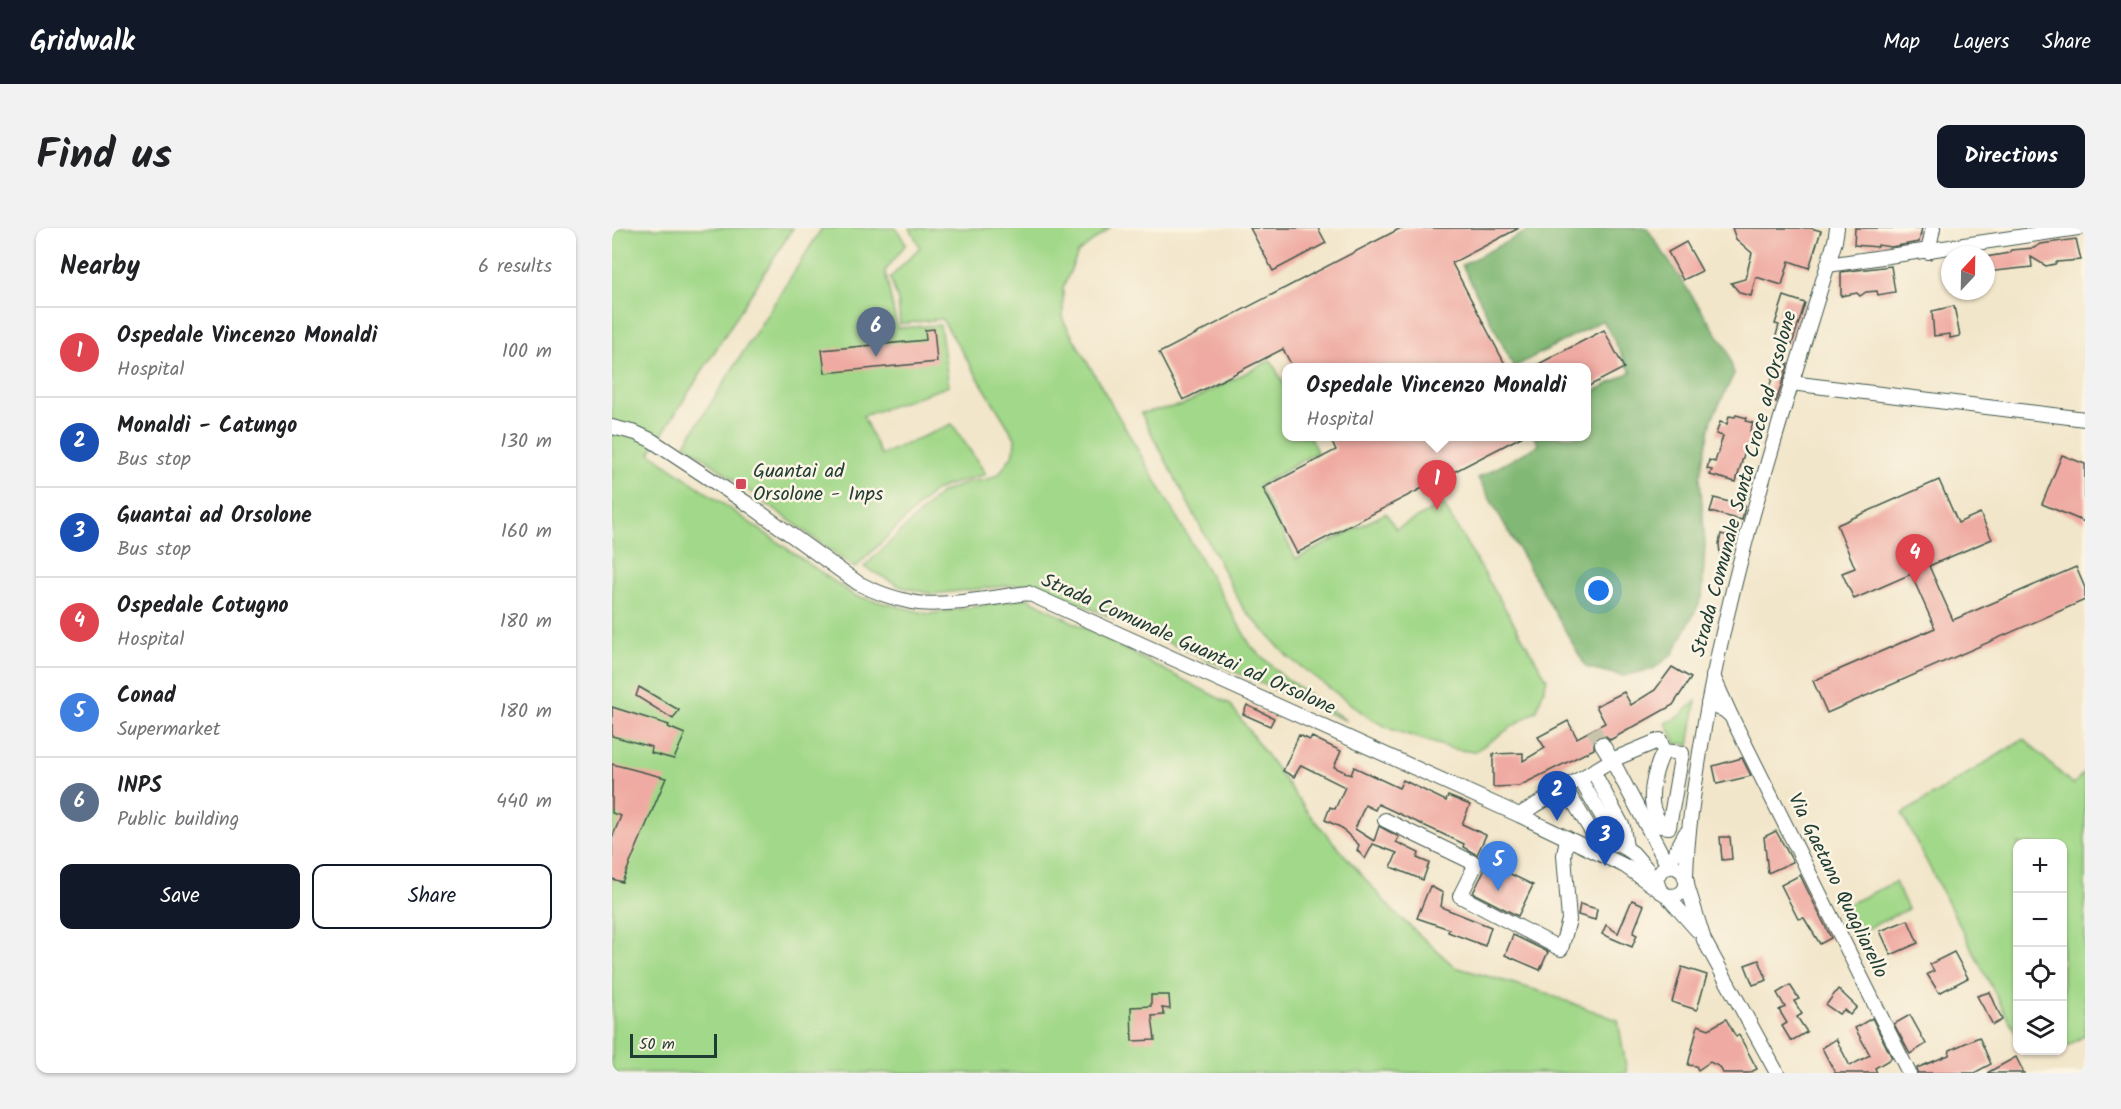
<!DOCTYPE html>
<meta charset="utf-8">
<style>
:root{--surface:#fff;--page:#f2f2f2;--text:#202124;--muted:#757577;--line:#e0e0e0;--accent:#111827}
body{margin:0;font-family:Kalam,sans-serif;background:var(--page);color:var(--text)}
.controls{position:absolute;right:18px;bottom:18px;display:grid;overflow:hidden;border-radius:12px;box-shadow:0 2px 4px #0004}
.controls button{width:54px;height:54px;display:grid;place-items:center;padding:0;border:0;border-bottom:2px solid var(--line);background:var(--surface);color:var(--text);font:30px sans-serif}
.compass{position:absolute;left:1329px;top:18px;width:54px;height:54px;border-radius:50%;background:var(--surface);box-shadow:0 2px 4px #0004;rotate:22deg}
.scale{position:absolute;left:18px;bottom:15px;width:87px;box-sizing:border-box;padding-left:6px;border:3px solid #1f3d34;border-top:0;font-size:16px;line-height:21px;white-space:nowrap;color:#1f3d34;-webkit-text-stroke:4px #fcf5e5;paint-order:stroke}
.you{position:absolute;left:987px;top:363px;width:21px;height:21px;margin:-15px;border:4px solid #fff;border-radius:50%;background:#1a73e8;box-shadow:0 0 0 9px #1a73e833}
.badge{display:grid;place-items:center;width:39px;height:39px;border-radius:50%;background:var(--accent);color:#fff;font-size:20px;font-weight:700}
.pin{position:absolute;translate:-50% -50px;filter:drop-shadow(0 2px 3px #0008)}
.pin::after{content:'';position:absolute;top:32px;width:21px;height:18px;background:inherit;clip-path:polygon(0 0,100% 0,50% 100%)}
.popup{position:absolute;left:670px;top:135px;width:309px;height:78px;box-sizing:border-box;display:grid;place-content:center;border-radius:12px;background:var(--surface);filter:drop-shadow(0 2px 4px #0005);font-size:20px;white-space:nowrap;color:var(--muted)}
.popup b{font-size:22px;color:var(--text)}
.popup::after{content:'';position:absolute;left:50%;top:100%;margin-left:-12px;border:12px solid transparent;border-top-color:var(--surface)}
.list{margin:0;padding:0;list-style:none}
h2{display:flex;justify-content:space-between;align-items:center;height:78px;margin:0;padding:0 24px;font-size:26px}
h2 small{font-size:20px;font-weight:400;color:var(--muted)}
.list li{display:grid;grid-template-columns:39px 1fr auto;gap:18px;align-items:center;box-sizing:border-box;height:90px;padding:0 24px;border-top:2px solid var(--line)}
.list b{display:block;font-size:22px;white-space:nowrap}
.list p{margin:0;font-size:20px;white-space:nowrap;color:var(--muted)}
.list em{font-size:20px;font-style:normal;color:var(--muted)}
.actions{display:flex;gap:12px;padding:18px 24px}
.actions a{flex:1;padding:14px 0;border:2px solid var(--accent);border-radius:12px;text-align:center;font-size:21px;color:var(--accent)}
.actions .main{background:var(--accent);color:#fff}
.icon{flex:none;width:33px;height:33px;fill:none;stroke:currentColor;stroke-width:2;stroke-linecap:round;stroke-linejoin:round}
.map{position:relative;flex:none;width:1473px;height:845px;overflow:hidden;border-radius:12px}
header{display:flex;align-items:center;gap:36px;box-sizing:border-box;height:84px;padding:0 30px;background:var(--accent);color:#fff}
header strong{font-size:28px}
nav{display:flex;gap:33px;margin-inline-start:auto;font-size:21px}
.intro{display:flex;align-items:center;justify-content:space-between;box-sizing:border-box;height:144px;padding:0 36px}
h1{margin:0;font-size:42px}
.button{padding:15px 27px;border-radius:12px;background:var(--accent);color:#fff;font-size:21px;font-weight:700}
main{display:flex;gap:36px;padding:0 36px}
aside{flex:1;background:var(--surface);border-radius:12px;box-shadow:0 2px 4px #0004}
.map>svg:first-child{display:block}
.green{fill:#a2d889;stroke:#608a5e;stroke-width:1.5}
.forest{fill:#81b875;stroke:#507a54;stroke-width:1.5}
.building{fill:#efaba3}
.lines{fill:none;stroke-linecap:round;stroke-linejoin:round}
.minor-tunnel{stroke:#c8c4ac;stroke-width:14;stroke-dasharray:14 7;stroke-linecap:butt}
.minor-casing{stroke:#3f564a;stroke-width:16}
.minor{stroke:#fff;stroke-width:14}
.poi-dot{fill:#d1495b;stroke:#fcf5e5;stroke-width:2}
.labels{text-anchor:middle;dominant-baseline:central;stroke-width:5;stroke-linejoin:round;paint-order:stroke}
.poi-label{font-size:20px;fill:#1f3d34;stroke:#fcf5e5;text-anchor:start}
.street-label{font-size:20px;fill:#1f3d34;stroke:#fcf5e5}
</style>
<header>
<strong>Gridwalk</strong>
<nav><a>Map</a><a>Layers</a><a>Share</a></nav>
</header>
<div class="intro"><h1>Find us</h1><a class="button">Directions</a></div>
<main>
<aside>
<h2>Nearby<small>6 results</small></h2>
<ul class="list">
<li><span class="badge" style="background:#e0444e">1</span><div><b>Ospedale Vincenzo Monaldi</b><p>Hospital</p></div><em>100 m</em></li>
<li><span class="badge" style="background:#1a4fb4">2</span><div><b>Monaldi - Catungo</b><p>Bus stop</p></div><em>130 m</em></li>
<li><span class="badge" style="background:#1a4fb4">3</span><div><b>Guantai ad Orsolone</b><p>Bus stop</p></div><em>160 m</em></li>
<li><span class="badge" style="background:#e0444e">4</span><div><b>Ospedale Cotugno</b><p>Hospital</p></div><em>180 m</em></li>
<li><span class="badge" style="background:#3f7fe0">5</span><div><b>Conad</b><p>Supermarket</p></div><em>180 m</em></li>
<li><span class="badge" style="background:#5c6f8a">6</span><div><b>INPS</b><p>Public building</p></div><em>440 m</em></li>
</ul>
<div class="actions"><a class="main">Save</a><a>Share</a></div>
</aside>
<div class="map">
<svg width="1473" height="845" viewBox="0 0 1473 845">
<rect width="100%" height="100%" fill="#fcf5e5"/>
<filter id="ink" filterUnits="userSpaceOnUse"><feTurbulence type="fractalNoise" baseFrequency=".0167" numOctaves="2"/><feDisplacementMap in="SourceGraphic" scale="12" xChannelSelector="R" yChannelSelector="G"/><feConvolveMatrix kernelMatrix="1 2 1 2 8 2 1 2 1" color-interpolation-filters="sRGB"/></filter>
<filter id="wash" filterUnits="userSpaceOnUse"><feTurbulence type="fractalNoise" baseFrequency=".008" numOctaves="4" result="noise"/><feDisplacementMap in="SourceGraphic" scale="24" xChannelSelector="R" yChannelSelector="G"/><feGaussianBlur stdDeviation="1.35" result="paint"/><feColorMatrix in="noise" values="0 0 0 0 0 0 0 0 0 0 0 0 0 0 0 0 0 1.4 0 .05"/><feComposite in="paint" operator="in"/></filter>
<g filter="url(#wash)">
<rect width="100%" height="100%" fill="#f2e6ca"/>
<!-- green -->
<g class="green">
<path d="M9,0h172l-143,225 205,143 74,18 98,-16 203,106 79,110 83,96 63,57 81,23 82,30 9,53h-1015v-840z"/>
<path d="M210,0h74l10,16 -21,27 12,57 43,-3 9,61 -86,30 18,39 71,-31 34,50 -41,12 -12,6 -78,76 -170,-124z"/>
<path d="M298,0h200l-32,25 -15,35v32l188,326 29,28 67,47 -314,-138 -101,11 -30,-7 -38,-20 78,-75 27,-10 19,-3 11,-5 15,-21 1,-15 -73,-119 -42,5 -2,-24 -8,-22 30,-31z"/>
<path d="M659,132l16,31v45l23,1 7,15 -58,34 37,73 90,-46 10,16 47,-25 104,175 -10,31 -63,42 -21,-3 -60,-19 -22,-11 -83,-62 -45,-49 -102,-195 42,-8z"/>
<path d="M1084,473l-7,45 -5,-3 -7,2 -11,-22 14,-7z"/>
<path d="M1412,511l49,46 12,-14v264l-22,14 -1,-205h-44l-1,192 -115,-222z"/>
<path d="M1283,654l13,27 -56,27 -14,-27z"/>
</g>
<!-- forest -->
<path class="forest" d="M921,0h114l80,121 7,25 -22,45 -12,58 5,67 -3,54 -29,56 -20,15 -30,7 -37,-9 -108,-189 61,-33 -5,-8 53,-1v-41l44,-23 -28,-52 -89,47 -52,-102z"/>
<g id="blocks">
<!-- building -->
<g class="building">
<path d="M638,0h68l8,15 -53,28z"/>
<path d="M789,0h118l-67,35 55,105h-214l-10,-19 -100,51 -24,-47z"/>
<path d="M1120,0h79l10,3 -12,37 -20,-7 -7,24 -26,-8 -5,19 -11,-3 -9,-10 14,-4 7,-26 -16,-14z"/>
<path d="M1243,0h67l-3,14 -28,5 -13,-2v2l-24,-2z"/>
<path d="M1464,11l5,21 -24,2 -2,2 -9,2 -15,-9 1,10 -46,5v-15l23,-4 2,-3 23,-2 7,-4z"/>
<path d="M1074,14l16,29 -19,9 -15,-28z"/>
<path d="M1279,38l4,26 -17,3 -1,-4 -11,1 -6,4 -3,-3 -16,3v-24z"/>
<path d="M1172,68l21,7 -13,41 -17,-5 4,-14 -4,-1z"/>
<path d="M1342,78l6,30 -10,2v-4l-16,2 -2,-25z"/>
<path d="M322,101l3,33 -112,11 -3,-23 104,-10 -1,-10z"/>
<path d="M992,102l20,38 -37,19v-19h-56z"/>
<path d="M1165,133l11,3 -12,38 -10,-3z"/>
<path d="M1124,187l11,3 -1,3 7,2 -3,8 5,1 -4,13 -4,-2 -11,39 -26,-7 2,-5 -5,-1 2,-9 6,2 8,-26 -7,-2 4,-12 7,2 2,-8 6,1z"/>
<path d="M717,208h194l-226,117 -34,-65 73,-38z"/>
<path d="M1450,227l23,9v58l-43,-18z"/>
<path d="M1327,252l19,43 22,-10 12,26 -63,27 24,54 123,-53 9,21v12l-258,113 -14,-32 122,-53 -24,-54 -57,25 -12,-26 13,-5 -18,-43z"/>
<path d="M1102,270l31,8 -3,14 -32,-8z"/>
<path d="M1109,306l15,4 -6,19 -10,-3 -1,-10z"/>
<path d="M1060,439l19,11 -18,27 -63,35 -4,-4h-8l-4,4v9l-75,37 -26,1v-33l30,-1v8l22,-13 -7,-11 30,-16 9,17 28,-15 -9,-17 28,-14 7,13 24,-15z"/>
<path d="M27,459l40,23 -6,9 -37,-23z"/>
<path d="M635,477l27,13 -4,8 -27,-12z"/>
<path d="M0,479l57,18 -1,2 17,7 -11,25 -23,-6 1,-6 -40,-11z"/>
<path d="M687,507l11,5 2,-3 29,14 -7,16 17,8 3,-8 45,21 4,-8 43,21 2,-5 22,9 -8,19 24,11 -9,20 -14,-8 1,-3 -86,-40 -3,6 -10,-5 -10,24 19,12 5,-15 20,11 -3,5 23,11 -2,5 12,5 -6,17 -32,-13 6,-14 -24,-9 -8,15 -8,-9 2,-5 -19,-18 -15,-7 5,-13 5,2 10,-22 -44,-22 -7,12 -11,-6z"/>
<path d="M1130,530l9,18 -34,8 -4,-18z"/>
<path d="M0,536l54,14 -44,104 -10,-3v-41l9,-22 -9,-3z"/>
<path d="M1164,603l17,31 -25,11 -4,-36z"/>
<path d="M1108,609h10l2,22 -10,1z"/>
<path d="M876,635l45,22 -15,31 -45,-23z"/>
<path d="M1188,647l31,63 -11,6 -16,-26 -6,1 -17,-34z"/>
<path d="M818,658l13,7 -2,14 50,20 -6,19 -37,-14 1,-3 -32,-11z"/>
<path d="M1020,672l12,5 -11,28 4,2 -5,12 -30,-13 4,-9 12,8z"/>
<path d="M968,676l17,5 -2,11 -17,-5z"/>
<path d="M1296,692l10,23 -27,12 -11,-24z"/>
<path d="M901,707l35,17 -8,18 -35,-15z"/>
<path d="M1342,724l14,26 -29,15 -12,-19 7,-3 -4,-7z"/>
<path d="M1147,732l8,20 -14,5 -8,-20z"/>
<path d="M1070,739l25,8 -10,35 -25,-8z"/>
<path d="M1178,757l9,14 -5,2 8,13 -5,3 10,15 -16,9 -9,-15 5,-3 -8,-13 6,-3 -8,-14z"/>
<path d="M1226,761l19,18 -7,8 -6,-5 -5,4 -13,-9z"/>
<path d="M1378,764l12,28 -9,5 -16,-29z"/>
<path d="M539,767h18l1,14 -8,-1 2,7 -12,1 3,24 -23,1 -1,-34 20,-1z"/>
<path d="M1298,787l16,29 -16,10 -16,-30z"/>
<path d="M1260,790l20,40 -17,10 2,5h-42l-13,-25 14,-9 14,27 20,-11 -15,-27z"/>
<path d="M1114,791l10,18 3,-2 18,34 -8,4h-26l-3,-6 -10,-5 -12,8 -2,-4 -8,-1 10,-40 11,4z"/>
<path d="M1367,809l12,27 -17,9h-56l-1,-5 32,-13 1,-5z"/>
<path d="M1404,829l8,16h-37z"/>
</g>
</g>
</g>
<g filter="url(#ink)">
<use href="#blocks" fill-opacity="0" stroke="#3f564a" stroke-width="1.5"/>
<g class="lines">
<!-- minor-tunnel -->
<path class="minor-tunnel" d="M981,501l9,15"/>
<defs>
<g id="minor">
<path d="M1316,24l5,-24"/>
<path d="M1216,37l250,-37"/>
<path d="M1179,155l294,36"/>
<path d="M0,199l24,6 15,7 100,66 107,77c17,9 34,15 53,19 30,6 85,-5 117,-9l491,222 106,51 41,29c11,3 19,-2 21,-13"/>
<path d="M1101,448l18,40"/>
<path d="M1096,476l16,6 7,6 178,357"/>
<path d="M990,516l10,16 48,-20 4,11c-8,15 -15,40 -11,57 2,6 5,12 8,18l8,1 13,-74 -18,-2"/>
<path d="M981,543l30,56 3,21"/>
<path d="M968,551l39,66"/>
<path d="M953,560l27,44 11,8 21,7 9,6 14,16"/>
<path d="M907,587l93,-55 56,106"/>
<path d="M773,592l91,44 -16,32 101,53 8,-29 -5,-65 3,-17"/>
<path d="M1056,638l17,-32"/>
<path d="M1074,649c1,-45 8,-87 15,-131 27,-172 84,-339 134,-505l2,-13"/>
<path d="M1048,663l-4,-12 6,-10 12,-3 9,6 21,68 73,133"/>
<path d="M1054,667l31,35"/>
</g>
</defs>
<!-- minor casing -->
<use href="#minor" class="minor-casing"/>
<!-- minor -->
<use href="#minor" class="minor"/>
</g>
</g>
<!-- markers -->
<rect class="poi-dot" x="123" y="250" width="12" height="12" rx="3"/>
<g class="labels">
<!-- poi labels -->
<g class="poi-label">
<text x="141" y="244">Guantai ad<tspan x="141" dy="23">Orsolone - Inps</tspan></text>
</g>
<!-- street labels -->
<g class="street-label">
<text transform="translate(1133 256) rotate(-75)">Strada Comunale Santa Croce ad Orsolone</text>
<text transform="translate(576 417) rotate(24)">Strada Comunale Guantai ad Orsolone</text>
<text transform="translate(1225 658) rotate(64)">Via Gaetano Quagliarello</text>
</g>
</g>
</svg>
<div class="controls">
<button>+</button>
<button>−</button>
<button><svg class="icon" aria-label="locate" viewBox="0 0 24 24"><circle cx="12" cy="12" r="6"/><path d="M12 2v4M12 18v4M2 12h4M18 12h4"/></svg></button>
<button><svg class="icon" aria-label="layers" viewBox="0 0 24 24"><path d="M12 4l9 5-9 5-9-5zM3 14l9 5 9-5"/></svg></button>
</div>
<svg class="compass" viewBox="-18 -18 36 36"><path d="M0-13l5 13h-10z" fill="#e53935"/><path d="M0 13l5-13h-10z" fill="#757577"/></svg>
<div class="scale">50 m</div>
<div class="you"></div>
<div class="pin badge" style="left:825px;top:282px;background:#e0444e">1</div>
<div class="popup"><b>Ospedale Vincenzo Monaldi</b>Hospital</div>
<div class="pin badge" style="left:945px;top:593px;background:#1a4fb4">2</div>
<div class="pin badge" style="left:993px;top:638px;background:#1a4fb4">3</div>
<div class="pin badge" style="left:1303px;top:356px;background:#e0444e">4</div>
<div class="pin badge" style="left:886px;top:663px;background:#3f7fe0">5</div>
<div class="pin badge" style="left:264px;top:129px;background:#5c6f8a">6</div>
</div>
</main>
